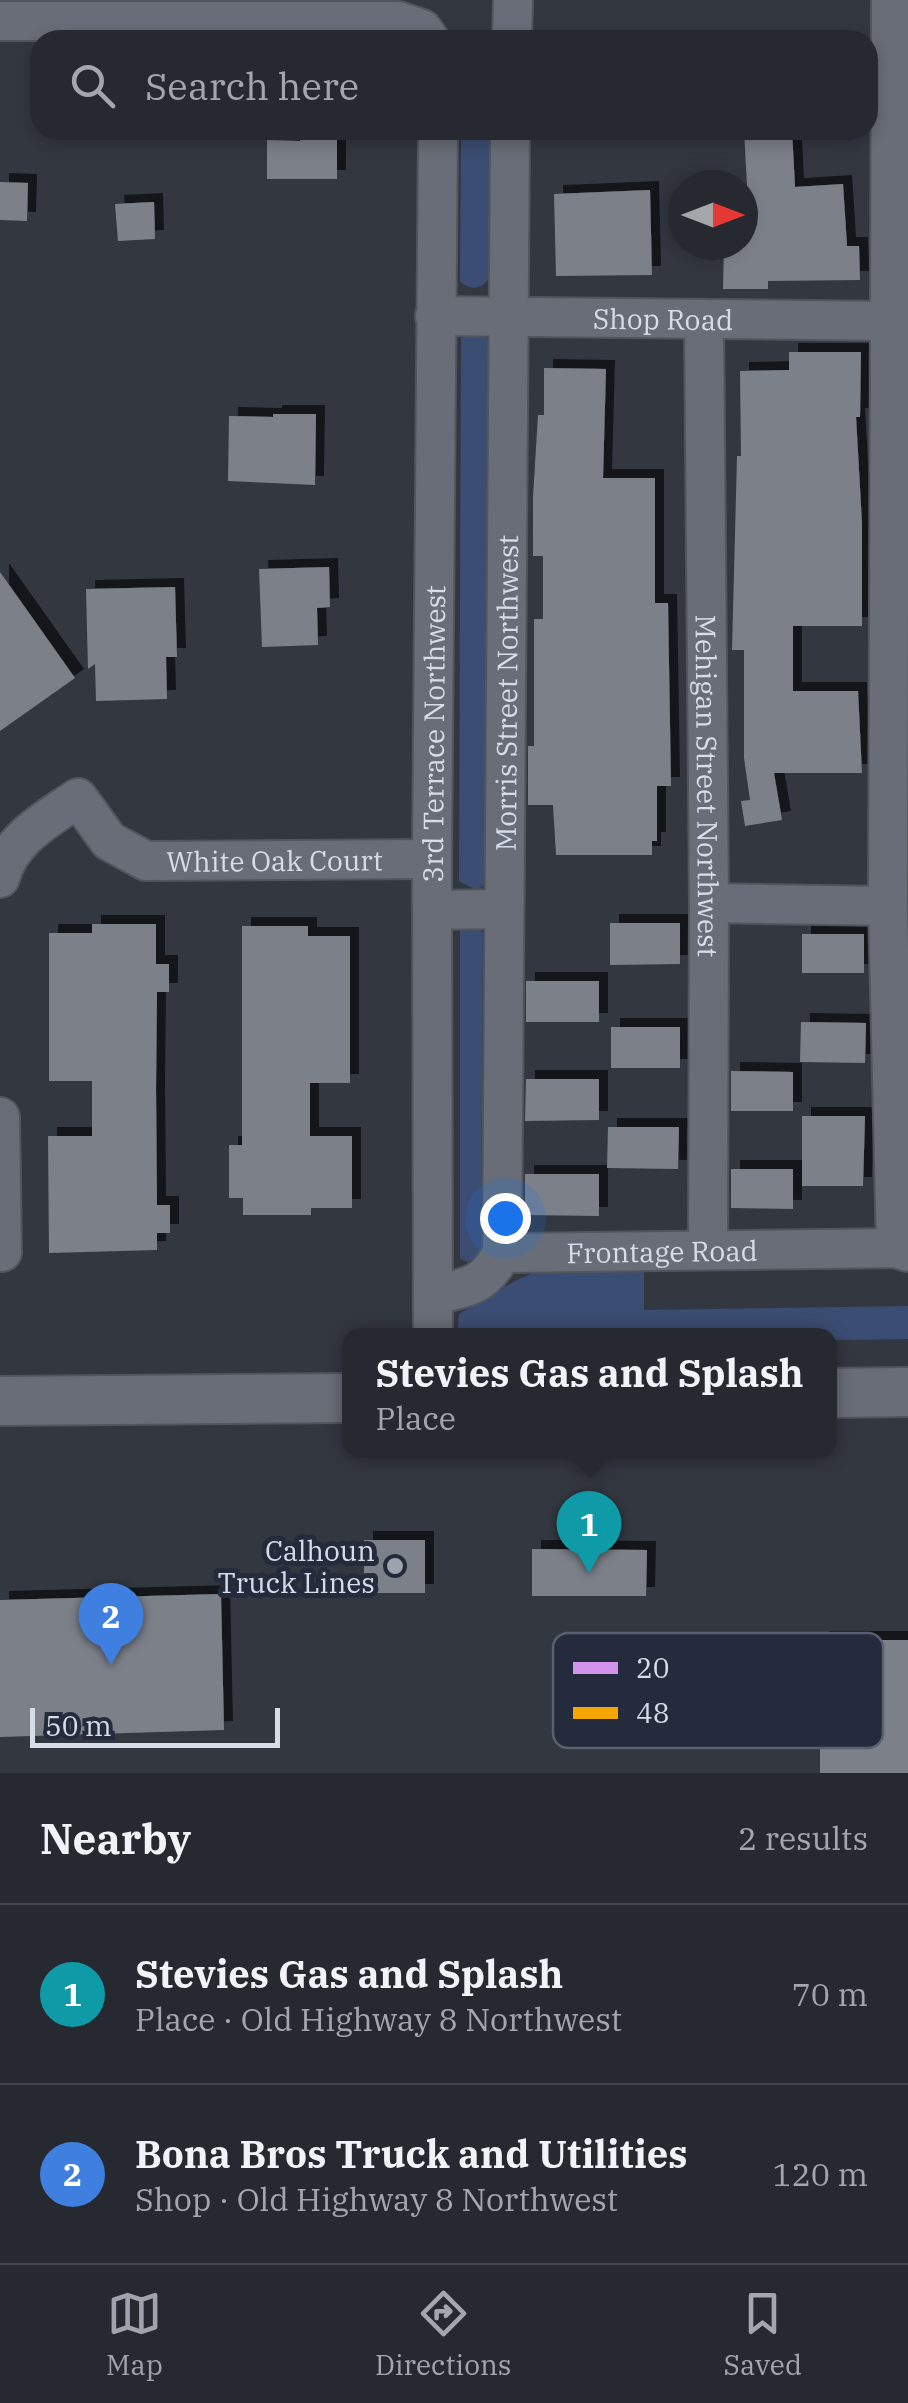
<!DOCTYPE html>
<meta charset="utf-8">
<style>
:root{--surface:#262930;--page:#32353c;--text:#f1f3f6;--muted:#a4a6ab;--line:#42454c;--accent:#9ea3ad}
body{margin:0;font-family:"IBM Plex Serif",serif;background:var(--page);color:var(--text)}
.compass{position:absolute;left:668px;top:170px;width:90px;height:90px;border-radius:50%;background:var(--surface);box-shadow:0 5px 15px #0003;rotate:90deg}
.scale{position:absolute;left:30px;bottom:25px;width:250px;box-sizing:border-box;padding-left:10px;border:5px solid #d7dde8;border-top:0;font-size:28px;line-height:35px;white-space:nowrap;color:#d7dde8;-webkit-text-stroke:8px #242b3c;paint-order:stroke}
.you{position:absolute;left:505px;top:1218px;width:35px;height:35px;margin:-25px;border:8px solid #fff;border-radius:50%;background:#1a73e8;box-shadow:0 0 0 15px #1a73e833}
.badge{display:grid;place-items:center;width:65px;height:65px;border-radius:50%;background:var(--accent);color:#fff;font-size:32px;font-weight:700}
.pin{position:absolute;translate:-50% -82px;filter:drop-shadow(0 2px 5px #0008)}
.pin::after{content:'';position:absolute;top:52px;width:35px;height:30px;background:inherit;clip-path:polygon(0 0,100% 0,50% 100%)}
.popup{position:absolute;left:342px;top:1328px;width:495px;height:130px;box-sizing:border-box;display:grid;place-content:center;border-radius:20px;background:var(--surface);filter:drop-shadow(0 2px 8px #0005);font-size:32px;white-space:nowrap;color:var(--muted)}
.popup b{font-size:38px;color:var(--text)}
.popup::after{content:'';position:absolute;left:50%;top:100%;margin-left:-20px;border:20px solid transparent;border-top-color:var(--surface)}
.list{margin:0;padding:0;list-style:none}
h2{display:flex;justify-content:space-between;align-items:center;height:130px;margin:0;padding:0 40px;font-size:42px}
h2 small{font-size:32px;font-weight:400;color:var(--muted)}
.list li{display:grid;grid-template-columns:65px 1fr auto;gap:30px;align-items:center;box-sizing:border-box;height:180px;padding:0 40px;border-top:2px solid var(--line)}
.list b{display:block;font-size:38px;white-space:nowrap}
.list p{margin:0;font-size:32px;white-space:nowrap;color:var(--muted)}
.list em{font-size:32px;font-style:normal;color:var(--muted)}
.icon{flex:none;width:55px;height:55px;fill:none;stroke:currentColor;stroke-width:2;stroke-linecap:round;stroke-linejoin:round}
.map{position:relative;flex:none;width:908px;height:1773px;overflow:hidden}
.search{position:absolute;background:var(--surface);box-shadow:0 5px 15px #0003;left:30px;right:30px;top:30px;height:110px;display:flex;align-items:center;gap:25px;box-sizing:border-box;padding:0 35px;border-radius:30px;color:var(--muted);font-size:38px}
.sheet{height:490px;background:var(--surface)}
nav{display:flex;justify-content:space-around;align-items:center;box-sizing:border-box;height:140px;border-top:2px solid var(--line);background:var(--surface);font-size:28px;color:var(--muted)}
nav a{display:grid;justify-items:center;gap:5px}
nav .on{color:var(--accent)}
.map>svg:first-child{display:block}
.green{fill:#3c4d73}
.building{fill:#7c8089;filter:url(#shadow)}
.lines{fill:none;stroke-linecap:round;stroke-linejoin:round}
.minor-casing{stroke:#51565d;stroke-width:42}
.tertiary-casing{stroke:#51565d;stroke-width:52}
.minor{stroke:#686d77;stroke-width:38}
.tertiary{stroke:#686d77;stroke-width:48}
.poi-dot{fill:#9ea3ad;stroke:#242b3c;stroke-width:4}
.labels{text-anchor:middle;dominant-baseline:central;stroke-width:10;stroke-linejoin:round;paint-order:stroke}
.street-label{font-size:28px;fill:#d7dde8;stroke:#242b3c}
.poi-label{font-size:28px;fill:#d7dde8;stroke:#242b3c;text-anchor:end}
.key{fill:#242b3c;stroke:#5a6070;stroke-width:2.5}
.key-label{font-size:28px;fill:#d7dde8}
</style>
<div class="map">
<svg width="908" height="1773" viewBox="0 0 908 1773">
<defs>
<filter id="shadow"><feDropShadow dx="9" dy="-9" stdDeviation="0" flood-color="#0009"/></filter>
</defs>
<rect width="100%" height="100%" fill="#333740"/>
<!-- green -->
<g class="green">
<path d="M461,130h28v148c-7,11 -18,13 -29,4z"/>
<path d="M482,334l8,7 -3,540 -5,6 -8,2 -15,-8 2,-543z"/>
<path d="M464,926h12l7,6 -2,319 -6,9 -7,2 -8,-3v-329z"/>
<path d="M546,1267l98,2v41l264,-4v33l-79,1v-4h-372l2,-22 54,-32z"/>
</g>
<!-- building -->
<g class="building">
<path d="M300,130h37v49h-70v-39l33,1z"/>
<path d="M744,130h48l3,57 48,-3 4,62h12l1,34 -92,1v8h-45l1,-44h19v-4h7z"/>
<path d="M0,182l28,1 -1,38 -27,-1z"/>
<path d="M650,190l2,85 -96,1 -2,-82z"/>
<path d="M154,202l1,37 -37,2 -3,-37z"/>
<path d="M789,352h72l-1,65h-4l6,106v103h-69v65h65l4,82h-88l8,47 -37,6 -4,-25 9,-1 -6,-42v-108h-12l5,-194h4l-1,-85 49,-1z"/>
<path d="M544,368l62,1 -3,109h52v125h13l3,183h-14v55h-5v14h-96l-3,-50h-25v-59h6v-127h9v-63h-10v-59l5,-82h6z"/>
<path d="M273,414h43l-1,71 -87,-4 1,-65 44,1z"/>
<path d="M329,567l1,40 -13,1 1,37 -56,2 -3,-78z"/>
<path d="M0,572l75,106 -75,53z"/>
<path d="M175,587l2,70h-11l1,42 -71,2 -1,-37 -7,5 -2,-80z"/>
<path d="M610,923h70v41l-70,1z"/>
<path d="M92,924h64v40h13v28h-12l-1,97 1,116h13v28h-13v17l-108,3 -1,-117h44v-55h-43v-148h43z"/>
<path d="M242,926h66v10h42v147h-40v53h42v72h-41v7h-68v-17h-14v-53h13z"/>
<rect x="802" y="934" width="62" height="39"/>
<rect x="526" y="981" width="73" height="41"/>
<path d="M801,1022l65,1 -1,40 -65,-1z"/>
<rect x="611" y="1027" width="69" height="41"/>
<path d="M731,1071l62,1v39h-62z"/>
<path d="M526,1079h73v41l-74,1z"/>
<path d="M802,1116h63l-2,70h-61z"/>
<path d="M608,1127h71l-1,42 -71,-1z"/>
<path d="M731,1169h62v40l-62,-1z"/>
<path d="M525,1174h74v42l-74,-1z"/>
<rect x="364" y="1540" width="61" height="53"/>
<path d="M532,1549l115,1 -1,46h-114z"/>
<path d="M221,1594l3,136 -224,7v-137z"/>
<rect x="820" y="1640" width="88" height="133"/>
</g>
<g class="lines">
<defs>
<g id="minor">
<path d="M891,0l-3,906 8,342"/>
<path d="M0,21h398l24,8 8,11"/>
<path d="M512,40l1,-40"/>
<path id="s1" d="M435,316l455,5"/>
<path id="s2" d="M704,321l5,582 -1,346"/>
<path id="s3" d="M0,878c10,-39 46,-58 78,-80l31,43 37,20 286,-2"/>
<path d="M709,903l179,3"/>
<path d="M433,910l70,-1"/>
<path d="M0,1117l2,135"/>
<path id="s4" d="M502,1253l394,-5 12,4"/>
<path id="s5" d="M433,1295c35,-8 51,-8 69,-42l8,-1123"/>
<path id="s6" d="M433,1336l-1,-477 6,-729"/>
</g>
<g id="tertiary">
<path d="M829,1393l79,-1"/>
<path d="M0,1401l349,-3"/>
</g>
</defs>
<!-- minor casing -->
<use href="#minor" class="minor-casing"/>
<!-- tertiary casing -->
<use href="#tertiary" class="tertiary-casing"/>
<!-- minor -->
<use href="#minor" class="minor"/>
<!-- tertiary -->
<use href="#tertiary" class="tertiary"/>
</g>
<!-- markers -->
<circle class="poi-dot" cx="395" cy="1566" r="10"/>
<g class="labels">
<!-- street labels -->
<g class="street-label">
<text stroke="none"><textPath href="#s1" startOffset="228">Shop Road</textPath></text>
<text stroke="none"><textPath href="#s5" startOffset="645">Morris Street Northwest</textPath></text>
<text stroke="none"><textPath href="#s6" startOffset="602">3rd Terrace Northwest</textPath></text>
<text stroke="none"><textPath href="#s2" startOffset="465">Mehigan Street Northwest</textPath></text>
<text stroke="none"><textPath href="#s3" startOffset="338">White Oak Court</textPath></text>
<text stroke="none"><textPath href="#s4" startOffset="160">Frontage Road</textPath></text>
</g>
<!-- poi labels -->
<g class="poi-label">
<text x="375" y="1550">Calhoun<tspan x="375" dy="32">Truck Lines</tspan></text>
</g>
</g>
<!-- legend -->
<rect x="553" y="1633" width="330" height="115" rx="15" class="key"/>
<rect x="573" y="1662" width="45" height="12" fill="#d193ec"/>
<rect x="573" y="1707" width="45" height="12" fill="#f7a600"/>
<g class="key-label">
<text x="636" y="1678">20</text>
<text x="636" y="1723">48</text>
</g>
</svg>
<svg class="compass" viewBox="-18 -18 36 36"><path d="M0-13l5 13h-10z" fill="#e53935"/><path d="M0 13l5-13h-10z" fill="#a4a6ab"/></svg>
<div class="scale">50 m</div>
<div class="you"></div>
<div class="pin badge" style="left:589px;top:1573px;background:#0f9aa8">1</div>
<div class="popup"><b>Stevies Gas and Splash</b>Place</div>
<div class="pin badge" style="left:111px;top:1665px;background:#3f7fe0">2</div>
<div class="search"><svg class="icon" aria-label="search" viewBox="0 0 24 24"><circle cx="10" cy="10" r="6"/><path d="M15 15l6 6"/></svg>Search here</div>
</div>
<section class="sheet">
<h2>Nearby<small>2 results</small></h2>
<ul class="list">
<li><span class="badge" style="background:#0f9aa8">1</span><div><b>Stevies Gas and Splash</b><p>Place · Old Highway 8 Northwest</p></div><em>70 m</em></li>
<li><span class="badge" style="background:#3f7fe0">2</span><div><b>Bona Bros Truck and Utilities</b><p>Shop · Old Highway 8 Northwest</p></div><em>120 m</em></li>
</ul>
</section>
<nav>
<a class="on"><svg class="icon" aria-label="map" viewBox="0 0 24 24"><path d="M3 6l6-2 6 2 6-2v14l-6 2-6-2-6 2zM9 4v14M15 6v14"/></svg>Map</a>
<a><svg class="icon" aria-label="directions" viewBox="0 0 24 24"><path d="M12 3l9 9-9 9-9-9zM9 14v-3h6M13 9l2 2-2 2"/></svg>Directions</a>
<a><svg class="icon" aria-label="saved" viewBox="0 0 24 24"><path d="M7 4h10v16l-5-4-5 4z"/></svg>Saved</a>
</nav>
